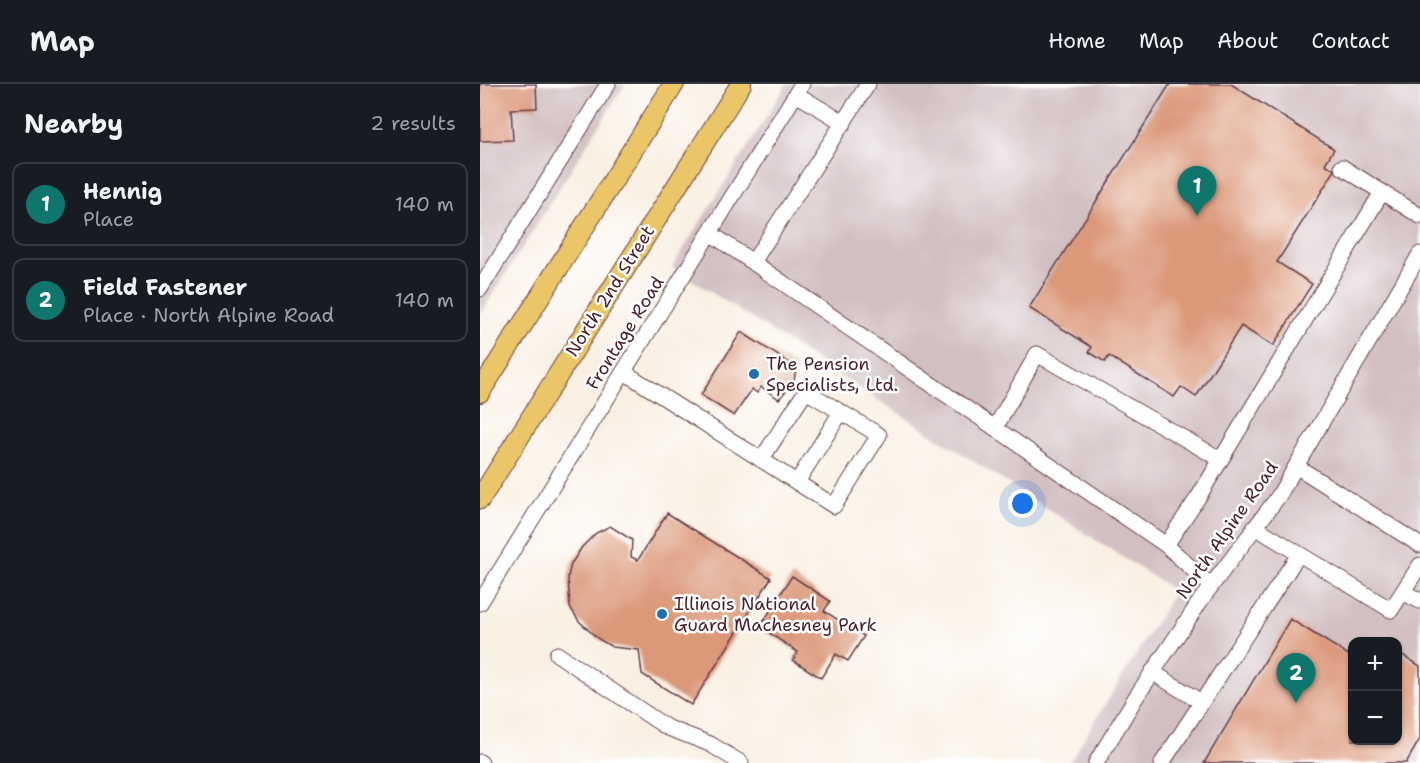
<!DOCTYPE html>
<meta charset="utf-8">
<style>
:root{--surface:#171b24;--page:#242831;--text:#f1f3f6;--muted:#9ea1a6;--line:#363941;--accent:#0f766e}
body{margin:0;font-family:"Shantell Sans",sans-serif;background:var(--page);color:var(--text)}
.controls{position:absolute;right:18px;bottom:18px;display:grid;overflow:hidden;border-radius:12px;box-shadow:0 2px 4px #0004}
.controls button{width:54px;height:54px;display:grid;place-items:center;padding:0;border:0;border-bottom:2px solid var(--line);background:var(--surface);color:var(--text);font:30px sans-serif}
.you{position:absolute;left:543px;top:420px;width:21px;height:21px;margin:-15px;border:4px solid #fff;border-radius:50%;background:#1a73e8;box-shadow:0 0 0 9px #1a73e833}
.badge{display:grid;place-items:center;width:39px;height:39px;border-radius:50%;background:var(--accent);color:#fff;font-size:20px;font-weight:700}
.pin{position:absolute;translate:-50% -50px;filter:drop-shadow(0 2px 3px #0008)}
.pin::after{content:'';position:absolute;top:32px;width:21px;height:18px;background:inherit;clip-path:polygon(0 0,100% 0,50% 100%)}
.list{margin:0;padding:0;list-style:none}
h2{display:flex;justify-content:space-between;align-items:center;height:78px;margin:0;padding:0 24px;font-size:26px}
h2 small{font-size:20px;font-weight:400;color:var(--muted)}
.list li{display:grid;grid-template-columns:39px 1fr auto;gap:18px;align-items:center;box-sizing:border-box;height:84px;margin:0 12px 12px;padding:0 12px;border:2px solid var(--line);border-radius:12px}
.list b{display:block;font-size:22px;white-space:nowrap}
.list p{margin:0;font-size:20px;white-space:nowrap;color:var(--muted)}
.list em{font-size:20px;font-style:normal;color:var(--muted)}
.map{position:relative;flex:none;width:940px;height:679px;overflow:hidden}
header{display:flex;align-items:center;gap:36px;box-sizing:border-box;height:84px;padding:0 30px;background:var(--surface);border-bottom:2px solid var(--line)}
header strong{font-size:28px}
nav{display:flex;gap:33px;margin-inline-start:auto;font-size:21px}
main{display:flex}
aside{flex:1;background:var(--surface)}
.map>svg:first-child{display:block}
.industrial{fill:#d2bfc1;fill-rule:evenodd}
.building{fill:#dc997a}
.lines{fill:none;stroke-linecap:round;stroke-linejoin:round}
.minor-casing{stroke:#643e47;stroke-width:17}
.major-casing{stroke:#643e47;stroke-width:22}
.minor{stroke:#fff;stroke-width:15}
.major{stroke:#ebc669;stroke-width:20}
.poi-dot{fill:#1f6fb2;stroke:#fff;stroke-width:2}
.labels{text-anchor:middle;dominant-baseline:central;stroke-width:5;stroke-linejoin:round;paint-order:stroke}
.street-label{font-size:18px;fill:#4a1f2b;stroke:#fff}
.poi-label{font-size:18px;fill:#4a1f2b;stroke:#fff;text-anchor:start}
</style>
<header>
<strong>Map</strong>
<nav><a>Home</a><a>Map</a><a>About</a><a>Contact</a></nav>
</header>
<main>
<aside>
<h2>Nearby<small>2 results</small></h2>
<ul class="list">
<li><span class="badge">1</span><div><b>Hennig</b><p>Place</p></div><em>140 m</em></li>
<li><span class="badge">2</span><div><b>Field Fastener</b><p>Place · North Alpine Road</p></div><em>140 m</em></li>
</ul>
</aside>
<div class="map">
<svg width="940" height="679" viewBox="0 0 940 679">
<rect width="100%" height="100%" fill="#fff"/>
<filter id="ink" filterUnits="userSpaceOnUse"><feTurbulence type="fractalNoise" baseFrequency=".0167" numOctaves="2"/><feDisplacementMap in="SourceGraphic" scale="12" xChannelSelector="R" yChannelSelector="G"/><feConvolveMatrix kernelMatrix="1 2 1 2 8 2 1 2 1" color-interpolation-filters="sRGB"/></filter>
<filter id="wash" filterUnits="userSpaceOnUse"><feTurbulence type="fractalNoise" baseFrequency=".008" numOctaves="4" result="noise"/><feDisplacementMap in="SourceGraphic" scale="24" xChannelSelector="R" yChannelSelector="G"/><feGaussianBlur stdDeviation="1.35" result="paint"/><feColorMatrix in="noise" values="0 0 0 0 0 0 0 0 0 0 0 0 0 0 0 0 0 1.4 0 .05"/><feComposite in="paint" operator="in"/></filter>
<g filter="url(#wash)">
<rect width="100%" height="100%" fill="#f9f0e3"/>
<!-- industrial -->
<g class="industrial">
<path d="M0,0h145l-145,231z"/>
<path d="M307,0h633v679h-351l106,-172 -503,-324zM872,558h46v98h-46z"/>
</g>
<g id="blocks">
<!-- building -->
<g class="building">
<path d="M0,0h56l1,24 -26,1 2,31 -33,1z"/>
<path d="M690,0h61l103,65 -9,15 10,6 -58,92 35,22 -39,62 -32,-20 -45,71 -15,-10 -7,10 -65,-41 -4,6 -16,-10 3,-5 -63,-39z"/>
<path d="M261,248l55,35 -2,14 -15,18 -18,-12 -4,6 -5,-4 -18,27 -33,-21z"/>
<path d="M187,429l104,65 -80,127 -49,-31 -3,-24 -27,-3 -15,-9 -18,-17 -9,-14 -2,-30 3,-13 11,-17 14,-14 14,-7 22,14 -1,17 7,3z"/>
<path d="M312,492l38,25 -6,10 40,25 -16,25 -12,-7 -15,24 -28,-18 5,-8 -38,-25z"/>
<path d="M810,535l62,38v83h46v-88l22,14v73l-14,24h-202z"/>
</g>
</g>
</g>
<g filter="url(#ink)">
<use href="#blocks" fill-opacity="0" stroke="#643e47" stroke-width="1.5"/>
<g class="lines">
<defs>
<g id="minor">
<path d="M316,10l48,29"/>
<path d="M862,83l78,49"/>
<path d="M230,149l456,312 33,-49 183,-304"/>
<path d="M273,178l115,-178"/>
<path d="M0,205l128,-205"/>
<path d="M144,288c70,44 140,89 210,134l45,-71 -73,-44 -45,69"/>
<path d="M515,344l42,-74 183,105"/>
<path d="M816,382l124,79"/>
<path d="M317,398l44,-70"/>
<path d="M775,443l136,83 29,-45"/>
<path d="M686,461l45,41"/>
<path d="M923,508l17,9"/>
<path d="M0,519l322,-519"/>
<path d="M77,570l109,73 44,17 31,19"/>
<path d="M672,588l49,30"/>
<path d="M0,678l1,1"/>
<path d="M616,679l40,-66 67,-100 75,-100 142,-243"/>
<path d="M682,679l137,-209"/>
</g>
<g id="major">
<path d="M0,308l194,-308"/>
<path d="M0,415l261,-415"/>
</g>
</defs>
<!-- minor casing -->
<use href="#minor" class="minor-casing"/>
<!-- major casing -->
<use href="#major" class="major-casing"/>
<!-- minor -->
<use href="#minor" class="minor"/>
<!-- major -->
<use href="#major" class="major"/>
</g>
</g>
<!-- markers -->
<g class="poi-dot">
<circle cx="274" cy="290" r="6"/>
<circle cx="182" cy="530" r="6"/>
</g>
<g class="labels">
<!-- street labels -->
<g class="street-label">
<text transform="translate(130 207) rotate(-58)">North 2nd Street</text>
<text transform="translate(145 249) rotate(-58)">Frontage Road</text>
<text transform="translate(747 446) rotate(-55)">North Alpine Road</text>
</g>
<!-- poi labels -->
<g class="poi-label">
<text x="286" y="280">The Pension<tspan x="286" dy="21">Specialists, Ltd.</tspan></text>
<text x="194" y="520">Illinois National<tspan x="194" dy="21">Guard Machesney Park</tspan></text>
</g>
</g>
</svg>
<div class="controls">
<button>+</button>
<button>−</button>
</div>
<div class="you"></div>
<div class="pin badge" style="left:717px;top:132px">1</div>
<div class="pin badge" style="left:816px;top:619px">2</div>
</div>
</main>
